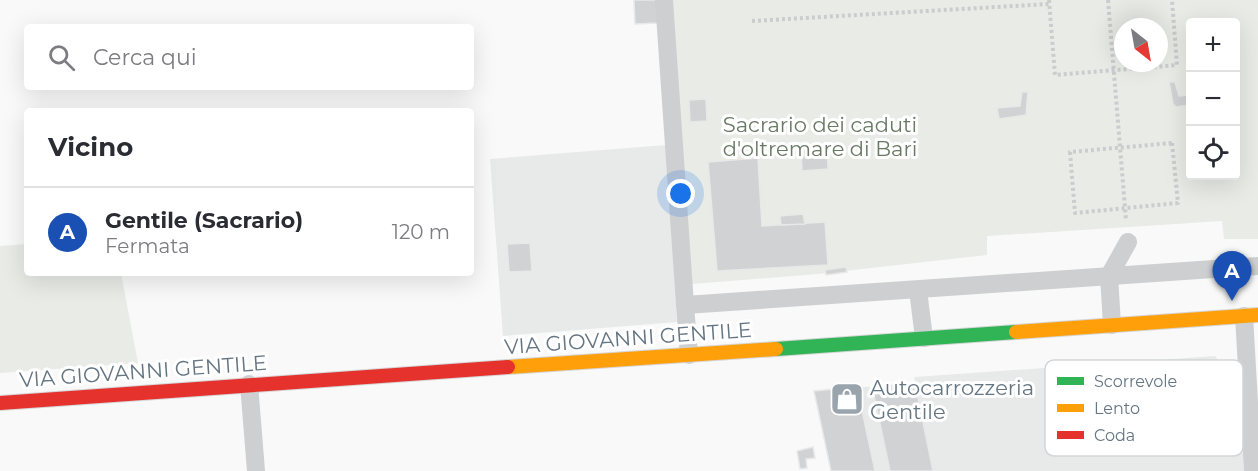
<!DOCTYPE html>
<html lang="it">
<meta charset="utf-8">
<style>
:root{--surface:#fff;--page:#f2f2f3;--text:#2b2b33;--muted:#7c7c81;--line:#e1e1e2;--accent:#5c6169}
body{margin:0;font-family:Montserrat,sans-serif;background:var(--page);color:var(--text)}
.controls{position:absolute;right:18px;top:18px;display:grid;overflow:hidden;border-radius:6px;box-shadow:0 6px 24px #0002}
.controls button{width:54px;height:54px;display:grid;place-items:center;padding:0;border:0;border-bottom:2px solid var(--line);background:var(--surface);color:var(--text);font:30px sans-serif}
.compass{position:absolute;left:1114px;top:18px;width:54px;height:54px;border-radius:50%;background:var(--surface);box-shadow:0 6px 24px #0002;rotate:149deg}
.you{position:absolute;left:681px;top:194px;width:21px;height:21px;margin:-15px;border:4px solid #fff;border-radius:50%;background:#1a73e8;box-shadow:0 0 0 9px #1a73e833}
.badge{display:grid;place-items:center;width:39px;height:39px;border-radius:50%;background:var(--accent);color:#fff;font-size:20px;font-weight:700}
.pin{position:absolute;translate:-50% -50px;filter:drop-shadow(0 2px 3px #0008)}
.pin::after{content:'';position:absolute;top:32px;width:21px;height:18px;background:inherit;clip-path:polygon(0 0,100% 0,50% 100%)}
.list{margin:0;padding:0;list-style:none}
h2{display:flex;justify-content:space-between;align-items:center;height:78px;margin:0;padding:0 24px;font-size:26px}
h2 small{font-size:20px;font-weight:400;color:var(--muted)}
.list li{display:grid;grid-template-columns:39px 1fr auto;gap:18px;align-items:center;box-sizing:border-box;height:90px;padding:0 24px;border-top:2px solid var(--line)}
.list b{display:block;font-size:22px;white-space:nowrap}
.list p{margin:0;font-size:20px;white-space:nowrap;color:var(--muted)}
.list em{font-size:20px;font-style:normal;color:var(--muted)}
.icon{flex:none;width:33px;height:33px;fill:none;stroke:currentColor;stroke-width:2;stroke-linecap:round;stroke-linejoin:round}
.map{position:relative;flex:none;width:1258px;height:471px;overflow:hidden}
.search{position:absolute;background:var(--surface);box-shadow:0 6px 24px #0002;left:24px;top:24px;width:450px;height:66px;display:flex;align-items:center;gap:15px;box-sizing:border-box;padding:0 21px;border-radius:6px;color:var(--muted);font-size:22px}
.panel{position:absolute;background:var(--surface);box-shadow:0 6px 24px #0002;left:24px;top:108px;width:450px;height:168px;border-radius:6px}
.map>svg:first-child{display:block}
.built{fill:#e8e9e9}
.green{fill:#e8ebe6;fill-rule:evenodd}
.building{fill:#d0d2d3;stroke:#e8e8e8;stroke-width:1.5}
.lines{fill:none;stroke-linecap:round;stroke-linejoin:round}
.fast-casing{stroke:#d5d6d7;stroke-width:16}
.slow-casing{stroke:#d5d6d7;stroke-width:16}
.jam-casing{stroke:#d5d6d7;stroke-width:16}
.path{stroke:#cbcccd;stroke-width:4;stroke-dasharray:3 3;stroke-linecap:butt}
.lane{stroke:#cecfd0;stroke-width:18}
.fast{stroke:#30b455;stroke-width:14}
.slow{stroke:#ff9f0a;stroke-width:14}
.jam{stroke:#e5322d;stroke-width:14}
.labels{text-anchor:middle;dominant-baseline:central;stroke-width:6;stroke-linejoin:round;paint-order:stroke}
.park-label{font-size:21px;fill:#687a64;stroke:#fff}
.street-label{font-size:21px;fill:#657683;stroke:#fff}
.poi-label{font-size:21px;fill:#657683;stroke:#fff;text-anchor:start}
.key{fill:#fff;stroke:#d1d6da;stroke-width:1.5}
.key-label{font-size:16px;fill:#657683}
</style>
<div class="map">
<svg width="1258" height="471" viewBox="0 0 1258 471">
<rect width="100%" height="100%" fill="#f9f9f9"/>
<!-- built -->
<g class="built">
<path d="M666,145l11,177 -174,14 -13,-177z"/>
<path d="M1215,356l23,29 6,86h-413l-17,-80 101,-8 -1,-6z"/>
</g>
<!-- green -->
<g class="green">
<path d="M672,0h586v239h-34l-2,-18 -235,15v19l-169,19 -126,10zM1190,22h46v154h-46zM1123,27h36v36h-36z"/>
<path d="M27,244v29h94l17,90 -138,10v-127z"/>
</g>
<!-- building -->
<g class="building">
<path d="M634,0h23l2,23 -24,1z"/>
<path d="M1169,82h6l4,14 11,-1v10l-14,2 -3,-3z"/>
<path d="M1022,92h6l-2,23 -27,4 -2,-11 23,-2z"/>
<path d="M706,99l1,22 -17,1 -1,-22z"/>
<path d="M827,144l1,25 -26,2 -1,-26z"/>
<path d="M758,158l4,68 63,-4 3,43 -111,6 -9,-109z"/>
<path d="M803,214l2,10 -24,1 -1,-9z"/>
<path d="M530,243l2,28 -23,1 -2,-28z"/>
<path d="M846,267l1,5 -21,3 -1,-5z"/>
<path d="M915,383l18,88h-43l-18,-85z"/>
<path d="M857,387l18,84h-44l-17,-80z"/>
<path d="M813,447l2,11 -9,1 1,9 -7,1 -3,-18z"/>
</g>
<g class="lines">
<defs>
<path id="fast" d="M776,349l240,-17"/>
<g id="slow">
<path d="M1016,332l242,-17"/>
<path d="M508,367l268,-18"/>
</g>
<path id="jam" d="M0,403l508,-36"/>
</defs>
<!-- fast casing -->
<use href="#fast" class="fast-casing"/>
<!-- slow casing -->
<use href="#slow" class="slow-casing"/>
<!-- jam casing -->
<use href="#jam" class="jam-casing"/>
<!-- path -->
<g class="path">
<path d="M1049,0l6,75 122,-10 -5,-65"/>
<path d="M1108,0l18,220"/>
<path d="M752,21l297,-17"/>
<path d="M1172,143l6,60 -103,10 -5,-61z"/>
</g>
<!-- lane -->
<g class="lane">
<path d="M664,0l21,305"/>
<path d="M918,290l6,48"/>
<path d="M1244,316l9,155"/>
<path d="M1112,325l-3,-49 19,-34"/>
<path d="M689,355l-4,-50 573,-39"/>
<path d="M249,384l7,87"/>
</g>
<!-- fast -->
<use href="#fast" class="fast"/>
<!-- slow -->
<use href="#slow" class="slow"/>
<!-- jam -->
<use href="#jam" class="jam"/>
</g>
<!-- icons -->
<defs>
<symbol id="shop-square" viewBox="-11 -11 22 22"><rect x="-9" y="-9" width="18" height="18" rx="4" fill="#99a4ac" stroke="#fff"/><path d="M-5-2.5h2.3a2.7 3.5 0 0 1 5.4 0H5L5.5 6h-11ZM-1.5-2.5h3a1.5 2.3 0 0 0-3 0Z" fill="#fff"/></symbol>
</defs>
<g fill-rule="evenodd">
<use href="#shop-square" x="828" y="380" width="38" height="38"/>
</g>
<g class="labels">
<!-- park labels -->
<g class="park-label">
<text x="820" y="124">Sacrario dei caduti<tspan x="820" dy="24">d'oltremare di Bari</tspan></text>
</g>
<!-- street labels -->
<g class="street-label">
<text transform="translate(628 338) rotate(-4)">VIA GIOVANNI GENTILE</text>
<text transform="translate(143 371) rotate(-4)">VIA GIOVANNI GENTILE</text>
</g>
<!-- poi labels -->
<g class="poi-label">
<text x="870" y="387">Autocarrozzeria<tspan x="870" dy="24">Gentile</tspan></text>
</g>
</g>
<!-- legend -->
<rect x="1045" y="360" width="198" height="96" rx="9" class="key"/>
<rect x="1057" y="377" width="27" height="8" fill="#30b455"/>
<rect x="1057" y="404" width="27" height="8" fill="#ff9f0a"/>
<rect x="1057" y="431" width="27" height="8" fill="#e5322d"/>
<g class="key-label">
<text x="1094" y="387">Scorrevole</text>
<text x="1094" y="414">Lento</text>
<text x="1094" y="441">Coda</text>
</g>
</svg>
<div class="controls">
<button>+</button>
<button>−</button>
<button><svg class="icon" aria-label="locate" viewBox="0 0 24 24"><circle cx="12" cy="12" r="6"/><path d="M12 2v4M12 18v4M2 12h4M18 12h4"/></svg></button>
</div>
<svg class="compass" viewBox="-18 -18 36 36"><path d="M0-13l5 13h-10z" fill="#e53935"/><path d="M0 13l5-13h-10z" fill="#7c7c81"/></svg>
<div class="you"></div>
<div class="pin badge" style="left:1232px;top:301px;background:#1a4fb4">A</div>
<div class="search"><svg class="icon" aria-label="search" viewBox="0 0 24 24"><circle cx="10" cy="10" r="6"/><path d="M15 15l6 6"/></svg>Cerca qui</div>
<section class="panel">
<h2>Vicino<small></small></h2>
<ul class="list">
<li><span class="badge" style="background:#1a4fb4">A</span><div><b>Gentile (Sacrario)</b><p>Fermata</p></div><em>120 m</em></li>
</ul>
</section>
</div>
